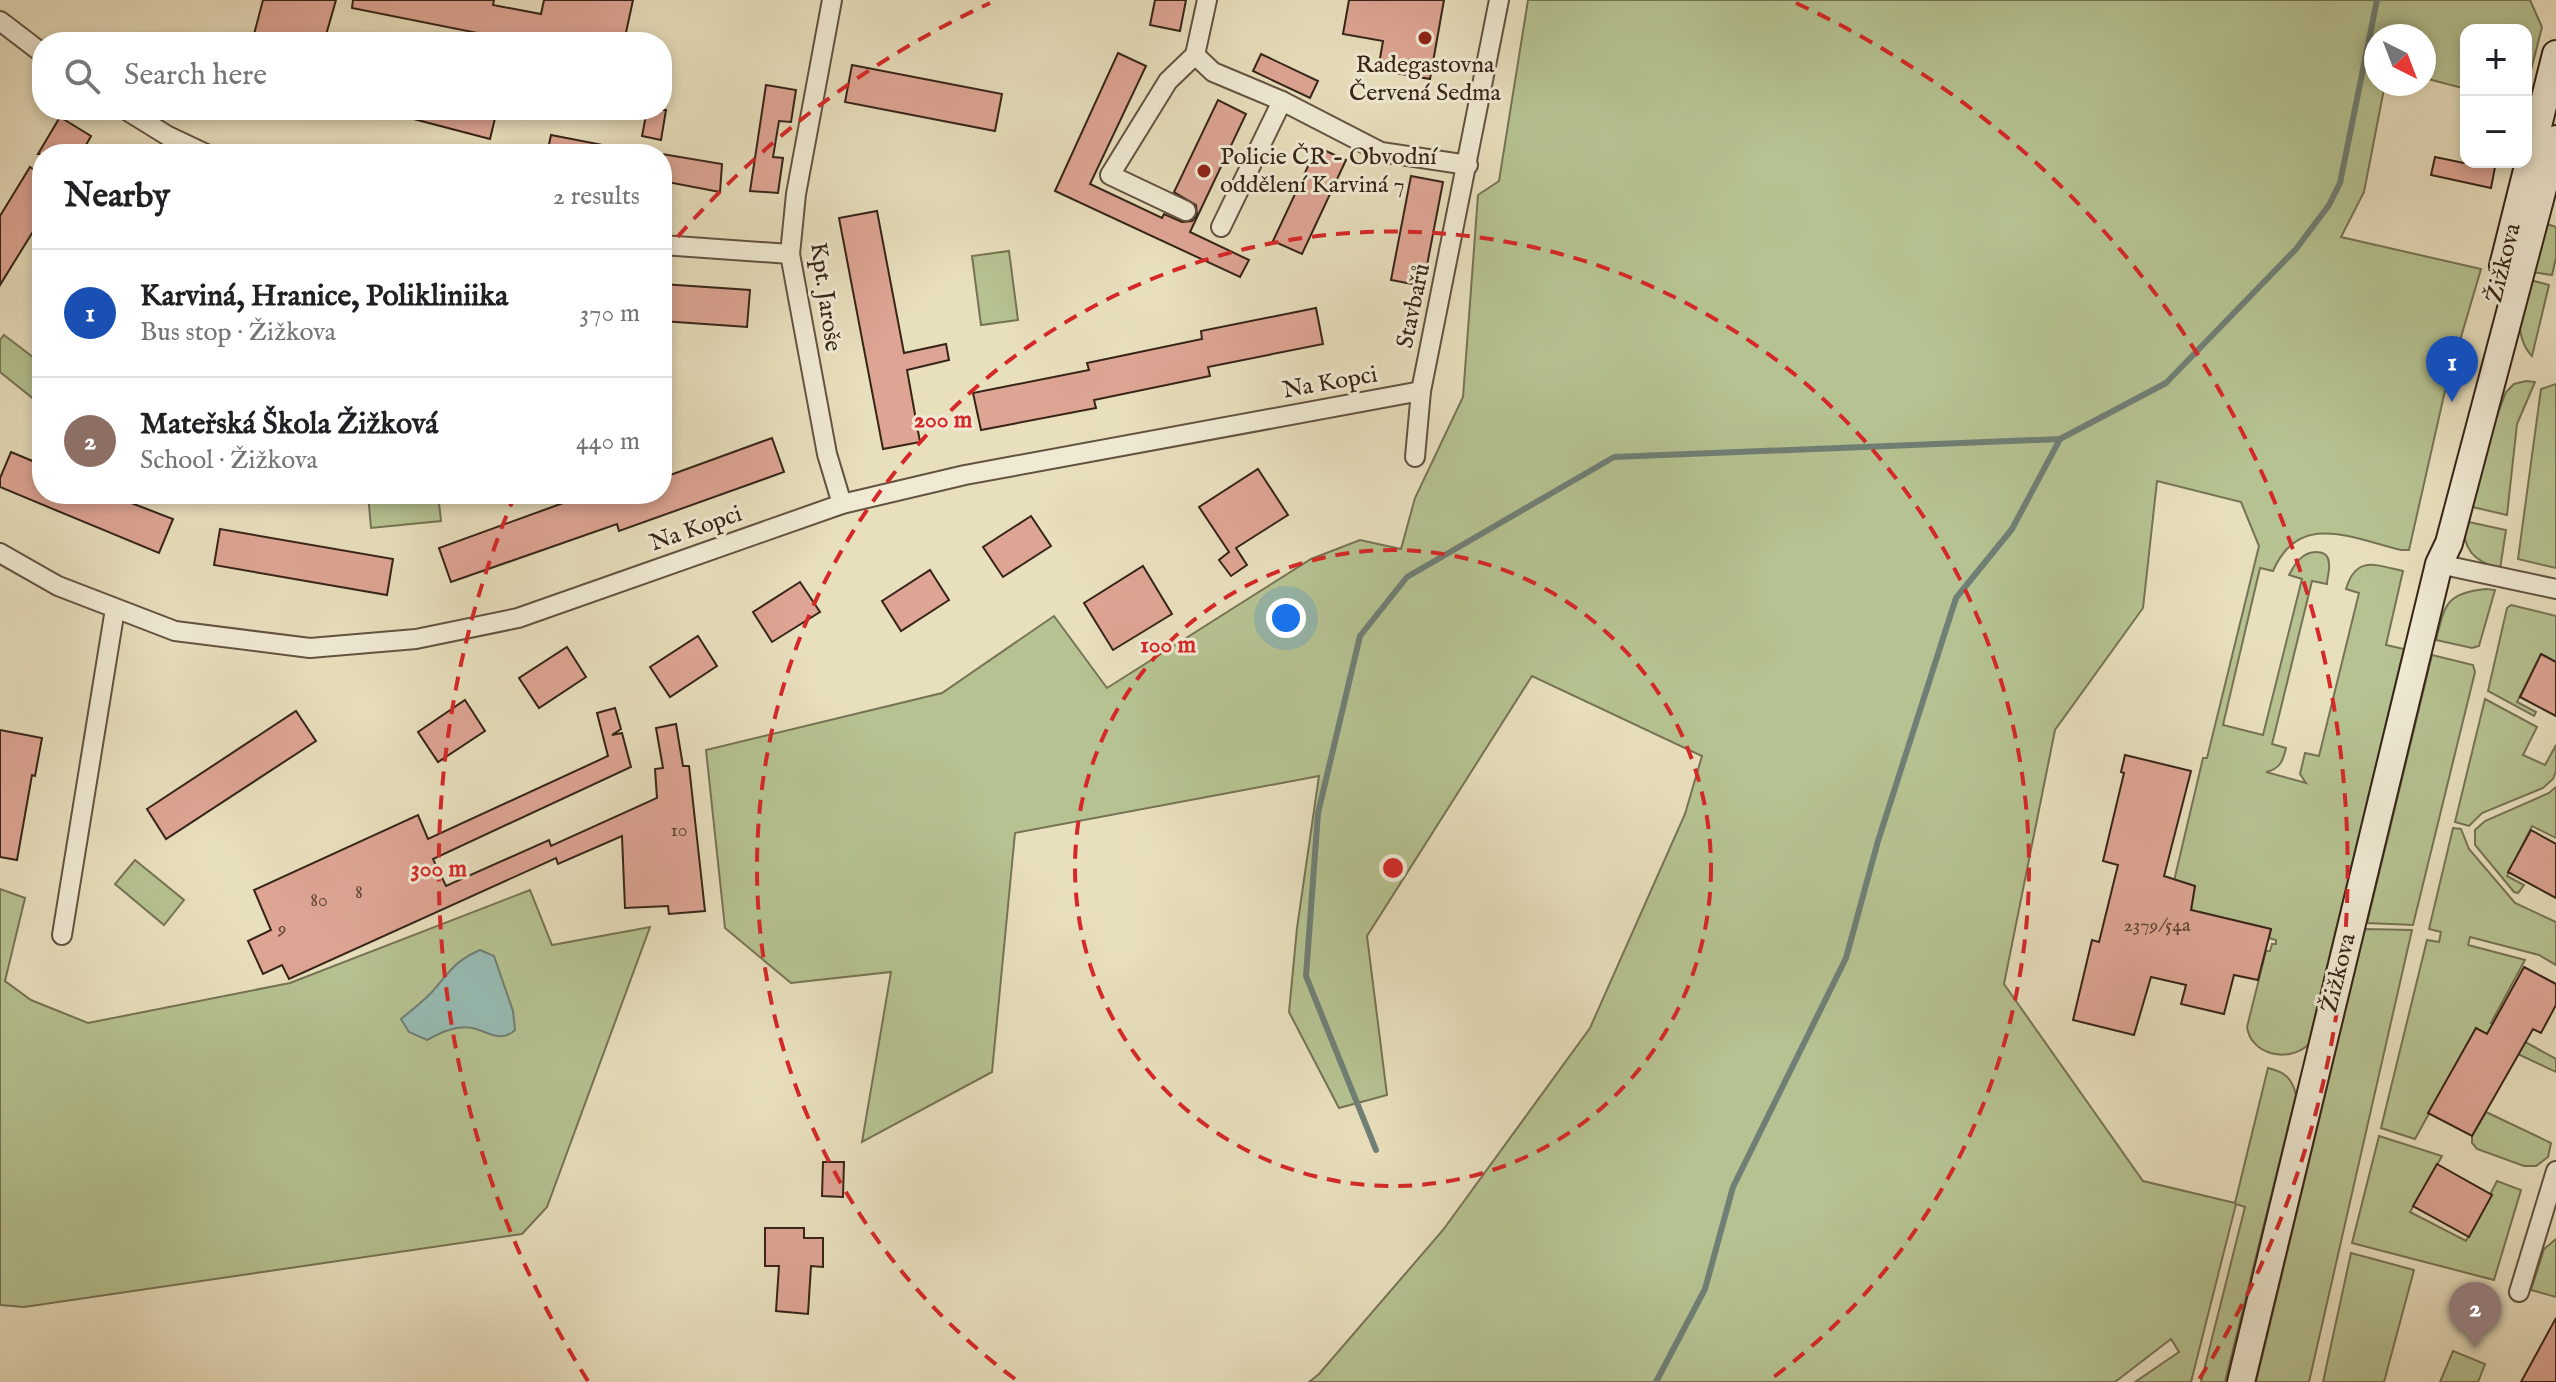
<!DOCTYPE html>
<meta charset="utf-8">
<style>
:root{--surface:#fff;--page:#f6f6f6;--text:#202124;--muted:#757577;--line:#e0e0e0;--accent:#7c3aed}
body{margin:0;font-family:"IM FELL English",serif;background:var(--page);color:var(--text)}
.controls{position:absolute;right:24px;top:24px;display:grid;overflow:hidden;border-radius:16px;box-shadow:0 4px 12px #0003}
.controls button{width:72px;height:72px;display:grid;place-items:center;padding:0;border:0;border-bottom:2px solid var(--line);background:var(--surface);color:var(--text);font:40px sans-serif}
.compass{position:absolute;left:2364px;top:24px;width:72px;height:72px;border-radius:50%;background:var(--surface);box-shadow:0 4px 12px #0003;rotate:138deg}
.you{position:absolute;left:1286px;top:618px;width:28px;height:28px;margin:-20px;border:6px solid #fff;border-radius:50%;background:#1a73e8;box-shadow:0 0 0 12px #1a73e833}
.badge{display:grid;place-items:center;width:52px;height:52px;border-radius:50%;background:var(--accent);color:#fff;font-size:26px;font-weight:700}
.pin{position:absolute;translate:-50% -66px;filter:drop-shadow(0 2px 4px #0008)}
.pin::after{content:'';position:absolute;top:42px;width:28px;height:24px;background:inherit;clip-path:polygon(0 0,100% 0,50% 100%)}
.list{margin:0;padding:0;list-style:none}
h2{display:flex;justify-content:space-between;align-items:center;height:104px;margin:0;padding:0 32px;font-size:34px}
h2 small{font-size:26px;font-weight:400;color:var(--muted)}
.list li{display:grid;grid-template-columns:52px 1fr auto;gap:24px;align-items:center;box-sizing:border-box;height:128px;padding:0 32px;border-top:2px solid var(--line)}
.list b{display:block;font-size:30px;white-space:nowrap}
.list p{margin:0;font-size:26px;white-space:nowrap;color:var(--muted)}
.list em{font-size:26px;font-style:normal;color:var(--muted)}
.icon{flex:none;width:44px;height:44px;fill:none;stroke:currentColor;stroke-width:2;stroke-linecap:round;stroke-linejoin:round}
.map{position:relative;flex:none;width:2556px;height:1382px;overflow:hidden}
.search{position:absolute;background:var(--surface);box-shadow:0 4px 12px #0003;left:32px;top:32px;width:640px;height:88px;display:flex;align-items:center;gap:20px;box-sizing:border-box;padding:0 28px;border-radius:32px;color:var(--muted);font-size:30px}
.panel{position:absolute;background:var(--surface);box-shadow:0 4px 12px #0003;left:32px;top:144px;width:640px;height:360px;border-radius:32px}
.map>svg:first-child{display:block}
.green{fill:#b6c291;stroke:#767354;stroke-width:2}
.water{fill:#97bcb4;stroke:#707f75;stroke-width:2}
.lines{fill:none;stroke-linecap:round;stroke-linejoin:round}
.stream{stroke:#707f75;stroke-width:6}
.building{fill:#dea594;stroke:#362417;stroke-width:2}
.street-casing{stroke:#625340;stroke-width:22}
.secondary-casing{stroke:#362417;stroke-width:30}
.street{stroke:#f0ead4;stroke-width:18}
.secondary{stroke:#f0ead4;stroke-width:26}
.ring{fill:none;stroke:#d62828;stroke-width:4;stroke-dasharray:14 10}
.poi-dot{fill:#8f2418;stroke:#f0ead4;stroke-width:3}
.labels{text-anchor:middle;dominant-baseline:central;stroke-width:6;stroke-linejoin:round;paint-order:stroke}
.number-label{font-size:20px;fill:#604436}
.poi-label{font-size:24px;fill:#362417;stroke:#f0ead4}
.street-label{font-size:24px;fill:#362417;stroke:#f0ead4}
.centre{fill:#d62828;stroke:#f0ead4;stroke-width:4}
.ring-label{font-size:24px;text-anchor:middle;font-weight:bold;fill:#d62828;stroke:#f0ead4;stroke-width:6;stroke-linejoin:round;paint-order:stroke}
</style>
<div class="map">
<svg width="2556" height="1382" viewBox="0 0 2556 1382">
<rect width="100%" height="100%" fill="#e8dfbd"/>
<filter id="stains"><feTurbulence type="fractalNoise" baseFrequency=".0025" numOctaves="4"/><feColorMatrix values="0 0 0 0 .2 0 0 0 0 .09 0 0 0 0 .02 0 0 0 .5 -.17"/></filter>
<radialGradient id="worn" r=".72"><stop offset=".6" stop-color="#630" stop-opacity="0"/><stop offset="1" stop-color="#630" stop-opacity=".3"/></radialGradient>
<!-- green -->
<g class="green">
<path d="M1528,0h1002l12,27 -16,63v-60h-60v59l-42,-11v-42h-48v48h9l-21,108 -23,45 140,32 -37,126 -35,155h-8c-50,-12 -102,-39 -128,21l-13,-3 -37,157 40,10 39,-156 -13,-4c3,-5 6,-12 11,-16 9,-9 29,-11 29,5 1,6 -2,14 -2,20l-15,-3 -40,163 14,4c-3,13 -6,21 -20,24l40,11 -6,-9 5,-21 14,3 40,-163 -13,-4c10,-34 30,-24 57,-18l-17,74 18,4 -96,396c-20,18 -57,10 -61,-18l19,-76h4l2,-7h4v-4l-7,-2 2,-9 -80,-19 4,-24 -21,-5 29,-123h4l52,-212 -18,-44 -84,-21 -14,127 -88,122 -51,254 139,197 92,22 33,-135c17,4 24,10 28,27l-71,287h-24l44,-175 -9,-3 -45,178h-56l44,-30 -8,-13 -56,43h-806l10,-8 124,-144 147,-202 95,-214 17,-58 -170,-80 -165,260 20,159 -48,13 -50,-96 8,-84 22,-152 -304,57 -23,239 -130,70 29,-170 -100,11 -66,-55 -19,-178 236,-57 112,-77 53,72 204,-129 49,-19 41,9 14,-51 48,-101 15,-202 21,-14z"/>
<path d="M2547,224l9,3v31l-4,17 -26,-4z"/>
<path d="M1009,251l9,69 -37,5 -9,-69z"/>
<path d="M2523,278l26,7 -17,71c-18,-18 -14,-55 -9,-78z"/>
<path d="M4,335l38,29v28l-7,8 -35,-28v-32z"/>
<path d="M2526,381l9,1 -18,42 -10,91 -39,-9 6,-29 32,-85 8,-8z"/>
<path d="M2556,384v184l-38,-9 23,-170z"/>
<path d="M368,494h70l3,27 -70,7z"/>
<path d="M2464,521l42,9 -6,39c-26,-8 -38,-19 -36,-48z"/>
<path d="M2486,589l9,1 -16,56 -7,2 -36,-8c9,-36 10,-47 50,-51z"/>
<path d="M2511,605l45,11v46l-15,-8 -24,48 19,10 -2,4 -46,-25 19,-83z"/>
<path d="M2432,655l41,10 2,7 -62,253 -46,-2z"/>
<path d="M2485,699l52,28 -14,28 22,10 11,-20v26l-3,8 -10,9 -61,25 -13,13 -14,-4z"/>
<path d="M2556,787v51l-24,-12 -25,50 17,9 -6,8 -4,-1 -39,-47v-15l10,-9 64,-28z"/>
<path d="M2453,828l8,1 8,20 46,54 41,19v43l-17,-10 -69,-18 -2,8 57,15 -34,63 65,36v13l-38,-18 -42,-26 -61,111 -34,-11 46,-188 12,2 2,-10 -12,-3z"/>
<path d="M135,860l49,40 -20,25 -49,-41z"/>
<path d="M0,889l25,9 -20,83 26,19 57,23 202,-40 240,-93 22,55 98,-18 -103,280 -25,27 -498,73 -24,-2z"/>
<path d="M2365,929l47,1 -103,452h-53z"/>
<path d="M2486,1112l65,31 -3,14 -12,9h-12l-47,-17 -5,-6v-7z"/>
<path d="M2379,1136l63,20 -32,56 56,29 31,-60 24,9 -27,90 -142,-37z"/>
<path d="M2556,1239v58l-25,-7 13,-41z"/>
<path d="M2351,1253l63,17 -30,112h-61z"/>
<path d="M2453,1351l32,13 -7,18h-38z"/>
</g>
<!-- water -->
<path class="water" d="M480,950l14,6 19,55 2,19c-15,14 -27,1 -43,-2 -17,-3 -32,5 -45,12l-18,-8 -8,-13c10,-8 21,-17 30,-26 18,-20 23,-32 49,-43z"/>
<g class="lines">
<!-- stream -->
<g class="stream">
<path d="M1376,1150l-70,-174 12,-163 42,-177 47,-59 207,-120 446,-18 106,-56 130,-134 33,-44 11,-22 37,-183"/>
<path d="M1656,1382l49,-93 28,-102 113,-229 32,-117 78,-243 56,-69 48,-90"/>
</g>
</g>
<!-- building -->
<g class="building">
<path d="M263,0h73l-12,42h-72z"/>
<path d="M353,0h141l-1,5 48,9 3,-14h89l-9,42h-101l-171,-34z"/>
<path d="M1155,0h31l-6,31 -30,-6z"/>
<path d="M1349,0h95l-14,79 -52,-9 5,-29 -40,-7z"/>
<path d="M1118,53l28,13 -56,118 72,34 2,-4 18,8 10,-1 5,-6 -1,-10 -22,-13 44,-92 28,14 -56,118 59,28 -9,17 -185,-86z"/>
<path d="M1261,54l57,27 -8,17 -57,-27z"/>
<path d="M852,65l150,29 -7,37 -150,-29z"/>
<path d="M766,85l30,5 -5,32 -12,-1 -6,36 10,1 -5,35 -28,-2z"/>
<path d="M403,110h94l-7,29 -88,-23z"/>
<path d="M647,110h19l-5,30 -19,-4z"/>
<path d="M60,117l31,19 -10,18h-43z"/>
<path d="M551,135l57,11 -1,8h-60z"/>
<path d="M1317,147l29,13 -44,94 -29,-13z"/>
<path d="M662,154l60,10 -2,28 -58,-11z"/>
<path d="M2435,157l29,6 32,-1 -5,26 -60,-13z"/>
<path d="M30,167l12,8v42l-42,68v-69z"/>
<path d="M1411,176l32,6 -20,104 -32,-6z"/>
<path d="M877,211l27,142 42,-9 3,16 -42,10 13,72 -37,7 -44,-231z"/>
<path d="M662,284l88,6 -3,37 -85,-6z"/>
<path d="M1316,308l7,36 -115,23 2,9 -116,24 2,8 -115,22 -8,-37 116,-23 -2,-7 115,-24 -1,-8z"/>
<path d="M772,438l12,34 -165,59 -2,-7 -166,58 -12,-34 149,-54h74v-16z"/>
<path d="M11,452l31,13v29h78l-2,4 55,21 -14,34 -159,-66v-9z"/>
<path d="M1258,469l30,46 -52,33 11,17 -16,11 -12,-16 10,-8 -30,-45z"/>
<path d="M1031,516l20,30 -48,31 -20,-30z"/>
<path d="M220,529l173,30 -6,36 -173,-30z"/>
<path d="M1143,566l29,48 -59,36 -29,-47z"/>
<path d="M930,570l19,30 -48,31 -19,-30z"/>
<path d="M800,582l20,30 -48,30 -19,-30z"/>
<path d="M698,636l19,30 -47,31 -20,-30z"/>
<path d="M567,647l19,30 -47,31 -20,-30z"/>
<path d="M2541,654l15,8v54l-36,-19z"/>
<path d="M465,700l20,31 -47,31 -20,-30z"/>
<path d="M615,708l6,21 -9,6 10,-2 9,34 -198,92 13,27 103,-46 2,6 106,-48 -2,-29 8,-1 -7,-40 20,-4 7,42h6l16,145 -36,3 -1,-8 -43,2 -3,-72 -64,28 -2,-6 -267,121 -7,-14 -19,9 -15,-33 23,-11 -17,-40 164,-75 10,24 180,-83 -11,-43z"/>
<path d="M296,711l20,30 -150,98 -19,-30z"/>
<path d="M0,730l42,8 -7,38 -3,-1 -15,85 -17,-3z"/>
<path d="M2125,755l66,16 -27,105 31,10 -4,24 80,19 -13,51 -24,-5 -10,39 -43,-10 5,-19 -35,-8 -17,58 -61,-15 19,-80 7,2 19,-77 -15,-4 21,-88 -3,-1z"/>
<path d="M2531,830l25,14v54l-48,-26z"/>
<path d="M2524,967l32,17v21l-15,28 -8,-4 -61,107 -44,-23 48,-85 11,6z"/>
<path d="M823,1162h21l-1,35 -21,-1z"/>
<path d="M2437,1164l55,31 -23,42 -56,-31z"/>
<path d="M765,1228h39v10h19v29l-12,-1 -3,48 -32,-3 3,-45h-14z"/>
<path d="M2556,1318v64h-35z"/>
</g>
<g class="lines">
<defs>
<g id="street">
<path d="M832,0l-36,194 -6,60 37,200 15,50"/>
<path d="M0,21l42,32"/>
<path d="M1195,55l18,17 69,29 99,51 87,13"/>
<path d="M126,110l42,26 38,18"/>
<path d="M1186,211l-76,-36 58,-94 27,-26 12,-55"/>
<path d="M1221,227l61,-126"/>
<path d="M662,245l128,9"/>
<path d="M1415,457l6,-66 78,-391"/>
<path d="M0,553l58,33 117,45 135,17 106,-9 102,-21 324,-114 123,-29 456,-84"/>
<path d="M2439,564l117,25"/>
<path d="M62,935l53,-326"/>
<path d="M2519,1292l37,-121"/>
</g>
<g id="secondary">
<path d="M2503,266l53,-212"/>
<path d="M2241,1382l198,-818 10,-21 107,-404"/>
</g>
</defs>
<!-- street casing -->
<use href="#street" class="street-casing"/>
<!-- secondary casing -->
<use href="#secondary" class="secondary-casing"/>
<!-- street -->
<use href="#street" class="street"/>
<!-- secondary -->
<use href="#secondary" class="secondary"/>
</g>
<!-- distance rings -->
<g class="ring">
<circle cx="1393" cy="868" r="318"/>
<path d="M1015 1379A636 636 0 1 1 1771 1379"/>
<path d="M588 1381A954 954 0 0 1 515 495M662 255A954 954 0 0 1 990 3M1796 3A954 954 0 0 1 2198 1381"/>
</g>
<!-- markers -->
<g class="poi-dot">
<circle cx="1425" cy="38" r="8"/>
<circle cx="1204" cy="171" r="8"/>
</g>
<g class="labels">
<!-- number labels -->
<g class="number-label">
<text x="679" y="830">10</text>
<text x="359" y="892">8</text>
<text x="319" y="900">80</text>
<text x="2157" y="925">2379/54a</text>
<text x="282" y="928">9</text>
</g>
<!-- poi labels -->
<g class="poi-label">
<text x="1425" y="65">Radegastovna<tspan x="1425" dy="28">Červená Sedma</tspan></text>
<text x="1220" y="157" text-anchor="start">Policie ČR - Obvodní<tspan x="1220" dy="28">oddělení Karviná 7</tspan></text>
</g>
<!-- street labels -->
<g class="street-label">
<text transform="translate(2504 263) rotate(-76)">Žižkova</text>
<text transform="translate(825 297) rotate(82)">Kpt. Jaroše</text>
<text transform="translate(1414 306) rotate(-78)">Stavbařů</text>
<text transform="translate(1330 383) rotate(-10)">Na Kopci</text>
<text transform="translate(696 529) rotate(-19)">Na Kopci</text>
<text transform="translate(2339 973) rotate(-76)">Žižkova</text>
</g>
</g>
<circle cx="1393" cy="868" r="12" class="centre"/>
<g class="ring-label">
<text x="943" y="427">200 m</text>
<text x="1168" y="652">100 m</text>
<text x="439" y="876">300 m</text>
</g>
<rect width="100%" height="100%" filter="url(#stains)"/>
<rect width="100%" height="100%" fill="url(#worn)"/>
</svg>
<div class="controls">
<button>+</button>
<button>−</button>
</div>
<svg class="compass" viewBox="-18 -18 36 36"><path d="M0-13l5 13h-10z" fill="#e53935"/><path d="M0 13l5-13h-10z" fill="#757577"/></svg>
<div class="you"></div>
<div class="pin badge" style="left:2452px;top:402px;background:#1a4fb4">1</div>
<div class="pin badge" style="left:2475px;top:1348px;background:#8d6e63">2</div>
<div class="search"><svg class="icon" aria-label="search" viewBox="0 0 24 24"><circle cx="10" cy="10" r="6"/><path d="M15 15l6 6"/></svg>Search here</div>
<section class="panel">
<h2>Nearby<small>2 results</small></h2>
<ul class="list">
<li><span class="badge" style="background:#1a4fb4">1</span><div><b>Karviná, Hranice, Polikliniika</b><p>Bus stop · Žižkova</p></div><em>370 m</em></li>
<li><span class="badge" style="background:#8d6e63">2</span><div><b>Mateřská Škola Žižková</b><p>School · Žižkova</p></div><em>440 m</em></li>
</ul>
</section>
</div>
